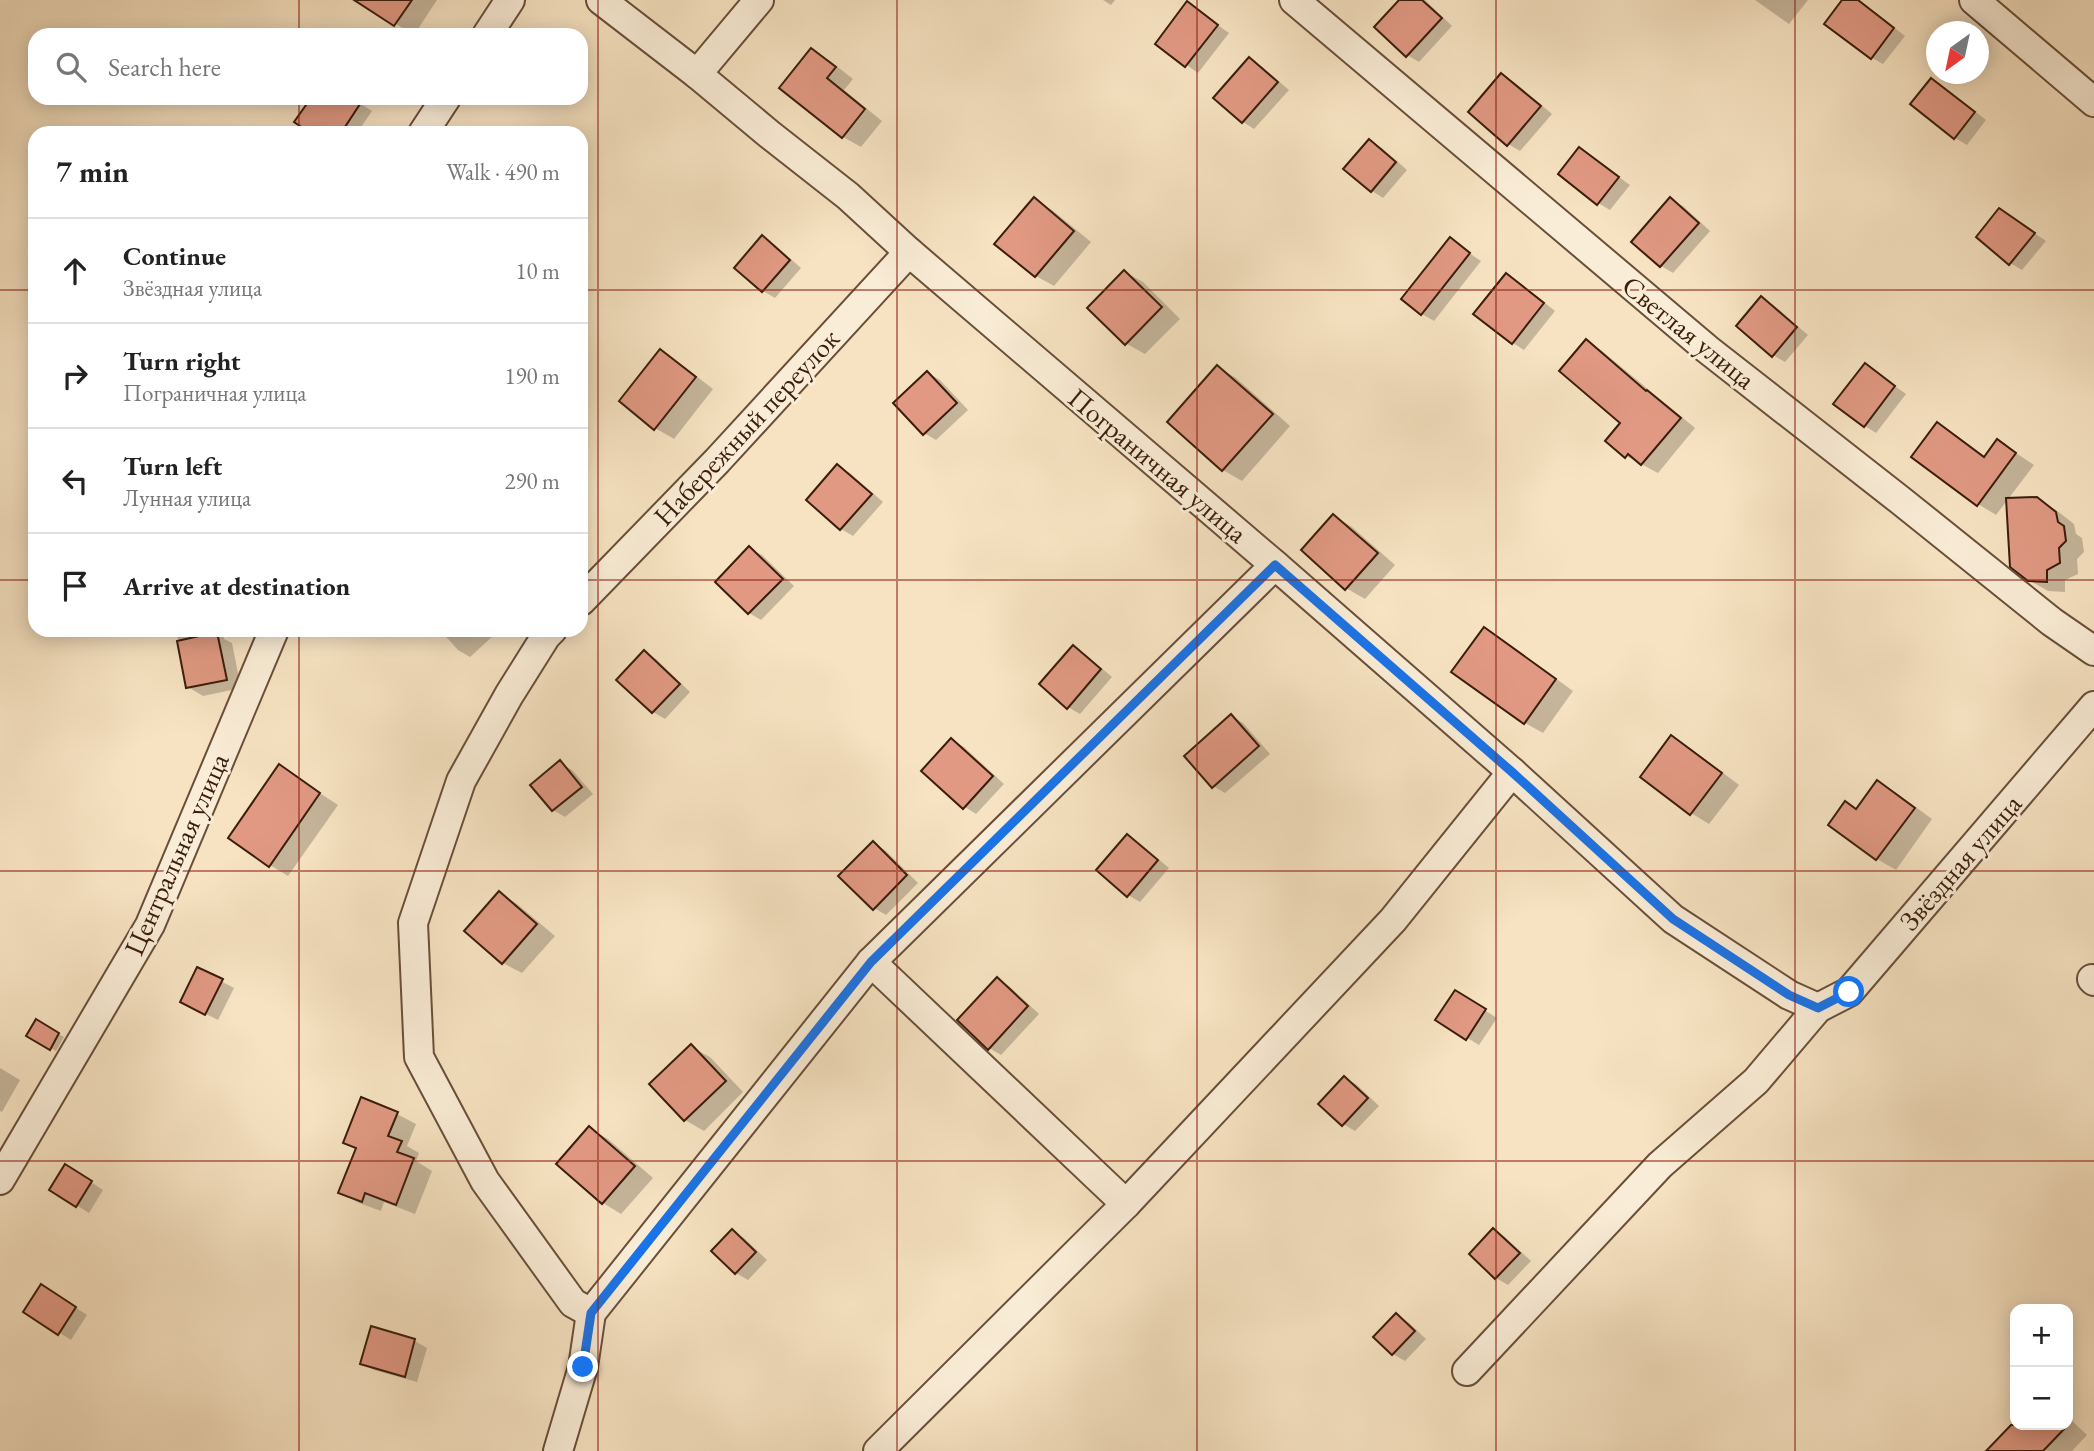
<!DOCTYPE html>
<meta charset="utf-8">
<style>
:root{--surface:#fff;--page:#f6f6f6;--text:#222;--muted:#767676;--line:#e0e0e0}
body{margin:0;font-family:"EB Garamond",serif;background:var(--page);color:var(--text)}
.controls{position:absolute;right:21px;bottom:21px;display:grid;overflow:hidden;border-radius:14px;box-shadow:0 4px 18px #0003}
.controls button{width:63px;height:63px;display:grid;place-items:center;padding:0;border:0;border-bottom:2px solid var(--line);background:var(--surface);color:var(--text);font:35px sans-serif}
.compass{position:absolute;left:1926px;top:21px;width:63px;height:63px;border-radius:50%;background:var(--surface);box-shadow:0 4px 18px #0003;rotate:213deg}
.stop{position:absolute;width:21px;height:21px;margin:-16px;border:5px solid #1a73e8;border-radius:50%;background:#fff}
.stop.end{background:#1a73e8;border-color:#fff;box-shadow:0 2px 7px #0008}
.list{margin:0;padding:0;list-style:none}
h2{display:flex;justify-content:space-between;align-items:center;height:91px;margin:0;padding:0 28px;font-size:30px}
h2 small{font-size:23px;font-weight:400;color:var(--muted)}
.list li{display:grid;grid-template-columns:46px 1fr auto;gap:21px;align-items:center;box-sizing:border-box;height:105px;padding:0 28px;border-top:2px solid var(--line)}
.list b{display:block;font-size:26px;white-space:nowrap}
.list p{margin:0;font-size:23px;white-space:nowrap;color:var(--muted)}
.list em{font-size:23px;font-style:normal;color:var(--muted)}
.icon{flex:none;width:38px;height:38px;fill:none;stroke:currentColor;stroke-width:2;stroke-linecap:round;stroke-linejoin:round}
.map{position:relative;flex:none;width:2094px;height:1451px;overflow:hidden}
.search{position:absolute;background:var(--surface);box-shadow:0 4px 18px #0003;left:28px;top:28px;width:560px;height:77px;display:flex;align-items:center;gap:18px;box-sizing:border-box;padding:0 24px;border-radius:21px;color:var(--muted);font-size:26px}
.panel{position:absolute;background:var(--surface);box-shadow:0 4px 18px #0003;left:28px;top:126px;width:560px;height:511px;border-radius:21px}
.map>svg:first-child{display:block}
.shadow{fill:#0003}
.building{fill:#e19983;stroke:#3a1d0b;stroke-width:2}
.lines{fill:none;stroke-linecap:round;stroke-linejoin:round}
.street-casing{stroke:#694e39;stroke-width:32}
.street{stroke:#faedd7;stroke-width:28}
.route{stroke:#1a73e8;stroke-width:9}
.grid{fill:none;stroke:#8f2418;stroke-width:2;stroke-opacity:0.55}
.labels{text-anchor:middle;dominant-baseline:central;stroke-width:6;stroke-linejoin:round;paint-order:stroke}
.street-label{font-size:28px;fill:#3a1d0b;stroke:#faedd7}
</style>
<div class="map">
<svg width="2094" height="1451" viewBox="0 0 2094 1451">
<rect width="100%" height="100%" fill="#f7e3c2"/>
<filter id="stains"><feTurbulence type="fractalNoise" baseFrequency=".00286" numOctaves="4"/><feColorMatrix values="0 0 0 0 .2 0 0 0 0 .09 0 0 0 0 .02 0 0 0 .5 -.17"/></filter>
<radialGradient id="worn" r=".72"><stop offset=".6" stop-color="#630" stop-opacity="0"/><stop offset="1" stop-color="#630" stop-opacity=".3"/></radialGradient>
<!-- shadow -->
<g class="shadow">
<path d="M357,0h80l-23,35z"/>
<path d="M1103,0h12l-4,5z"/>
<path d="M1401,0h24l27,26 -33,36 -12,-7z"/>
<path d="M1755,0h53l-19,24z"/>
<path d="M1845,0l16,2 44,34 -22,28 -11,-6z"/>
<path d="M1188,4l41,29 -31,40 -41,-29z"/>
<path d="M811,50l19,11 23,18 -9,11 38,31 -21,26 -18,-10z"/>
<path d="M1249,59l12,7 28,24 -35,39 -11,-7z"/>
<path d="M1502,75l12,7 38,32 -32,37 -12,-7z"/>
<path d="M1932,80l12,7 42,33 -19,25 -12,-7 -43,-34z"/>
<path d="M313,98h39l20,13 -15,22h-44z"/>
<path d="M1370,141l12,7 25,22 -24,28 -11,-7z"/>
<path d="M1580,149l50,36 -20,25 -12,-7z"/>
<path d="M1034,199l18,11 39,32 -37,44 -18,-10z"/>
<path d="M1671,200l12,6 27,25 -37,42 -12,-7z"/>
<path d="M2012,218l34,23 -24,29 -12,-7z"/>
<path d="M763,238l12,7 26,23 -26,30 -12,-7z"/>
<path d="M1450,240l31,21 -47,60 -12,-7z"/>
<path d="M1125,272l18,10 37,37 -35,35 -18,-10 -38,-36z"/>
<path d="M1507,275l12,7 36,29 -31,39 -11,-7z"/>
<path d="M1761,299l12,6 35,30 -23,27 -12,-7z"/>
<path d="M1587,341l15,10 93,77 -37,45 -32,-17 -4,-33z"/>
<path d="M660,351l18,11 35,27 -39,50 -19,-11z"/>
<path d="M1865,365l41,29 -30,39 -11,-7z"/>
<path d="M1218,367l18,11 54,48 -48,55 -19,-11 -54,-48z"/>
<path d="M928,373l12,7 28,30 -32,30 -12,-7z"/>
<path d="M1937,424l19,11 30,22 12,-16 36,24 -38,50 -18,-11z"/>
<path d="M838,466l12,7 33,29 -30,34 -12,-7 -33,-29z"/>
<path d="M2037,499l19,11 18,14 2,10 6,4 2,14 -7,7 1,15 -13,6v12l-17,-1 -19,-11z"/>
<path d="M1334,516l18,11 43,38 -30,34 -19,-11z"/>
<path d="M750,549l12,6 32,31 -33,34 -12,-7z"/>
<path d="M1484,629l19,11 70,51 -30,42 -18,-10z"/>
<path d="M176,630h47l1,9 8,4 9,45 -38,8 -15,-9z"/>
<path d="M440,630h49l5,5 -24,22 -12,-7z"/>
<path d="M1073,647l12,7 27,23 -32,37 -12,-7z"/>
<path d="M644,652l12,7 34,33 -25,27 -12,-7z"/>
<path d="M1231,716l12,7 27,31 -45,39 -12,-7z"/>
<path d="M1671,738l19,10 49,37 -30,39 -18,-11z"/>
<path d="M952,740l12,7 40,37 -28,30 -11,-7 -41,-36z"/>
<path d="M560,763l12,7 21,24 -28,23 -12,-7 -20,-25z"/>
<path d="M280,767l58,38 -50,71 -18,-11z"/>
<path d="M1877,782l18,10 37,27 -36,51 -19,-11 -47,-34 27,-15z"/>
<path d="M1127,836l12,7 30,25 -29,34 -12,-7z"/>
<path d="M873,843l12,7 33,33 -32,32 -12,-7z"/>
<path d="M499,893l18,11 38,32 -33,37 -19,-10 -37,-33z"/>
<path d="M198,969l36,19 -16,32 -24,-12z"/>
<path d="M998,979l11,7 30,28 -38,41 -12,-7z"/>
<path d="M1467,999l30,19 -18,27 -41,-25z"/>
<path d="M36,1021l28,16 -8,14 -28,-16z"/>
<path d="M691,1047l19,10 33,35 -39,39 -19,-11 -33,-36z"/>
<path d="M0,1068l20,12 -18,32 -2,-1z"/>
<path d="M1345,1078l12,7 22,21 -24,25 -12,-7z"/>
<path d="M362,1099l35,15 19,10 -9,22 12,7 -3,8 16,10 -17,43 -31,-12 -3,9 -22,-8 -19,-11 17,-42 -12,-8z"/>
<path d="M590,1129l18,10 45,39 -32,36 -18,-11 -44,-39z"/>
<path d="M77,1173l26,17 -14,23 -38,-24z"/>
<path d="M1493,1230l12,7 26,24 -23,24 -12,-7 -25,-24z"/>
<path d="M732,1231l12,7 23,22 -19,20 -12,-7z"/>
<path d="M53,1293l34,22 -16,25 -46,-29z"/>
<path d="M1396,1315l12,7 18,17 -21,22 -12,-7 -18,-17z"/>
<path d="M372,1328l43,13 12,7 -10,34 -43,-12 -12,-7z"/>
<path d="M2068,1417l19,18 -15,16h-66l-10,-9 19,-20v3h53z"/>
</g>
<!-- building -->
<g class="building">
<path d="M354,0h58l-18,26z"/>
<path d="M1399,0h23l20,18 -36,39 -32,-30z"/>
<path d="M1842,0h16l36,28 -23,31 -47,-35z"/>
<path d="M1187,1l31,24 -33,42 -30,-23z"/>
<path d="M811,48l25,19 -9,11 38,31 -23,29 -63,-50z"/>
<path d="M1249,57l29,25 -36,41 -29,-25z"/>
<path d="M1501,73l40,33 -34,40 -39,-34z"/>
<path d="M1931,78l44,34 -21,27 -44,-35z"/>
<path d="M311,98h53l-23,35h-31l-16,-11z"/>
<path d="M1369,139l27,23 -25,30 -28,-23z"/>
<path d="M1579,147l40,30 -22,28 -39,-31z"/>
<path d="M1034,197l40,34 -39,46 -41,-33z"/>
<path d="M1670,197l29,26 -39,44 -29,-25z"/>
<path d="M1999,208l36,25 -26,32 -33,-28z"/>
<path d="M762,235l28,25 -28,32 -28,-24z"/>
<path d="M1450,237l20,16 -49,62 -20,-16z"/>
<path d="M1124,270l38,37 -37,38 -38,-37z"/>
<path d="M1506,273l38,30 -32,41 -39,-30z"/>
<path d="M1761,296l36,31 -25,30 -36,-31z"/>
<path d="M1586,339l60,52 1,-1 34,28 -40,47 -13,-11 -3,4 -20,-17 15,-18 -61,-52z"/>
<path d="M660,349l36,28 -42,53 -35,-29z"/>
<path d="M1865,363l30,23 -31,41 -31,-23z"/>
<path d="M1217,365l56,49 -51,57 -55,-49z"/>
<path d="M927,371l30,32 -34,32 -30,-32z"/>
<path d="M1937,422l47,35 13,-18 19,14 -39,53 -66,-49z"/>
<path d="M837,464l35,30 -32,36 -34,-30z"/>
<path d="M2037,497l19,15 2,10 6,4 2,15 -7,7 1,15 -13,7v12l-19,-1 -18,-14 -4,-69z"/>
<path d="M1333,514l45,39 -33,37 -44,-40z"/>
<path d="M749,546l34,33 -35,35 -33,-32z"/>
<path d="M1484,627l72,52 -32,45 -73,-52z"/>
<path d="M217,632l10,48 -41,8 -9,-47z"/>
<path d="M1073,645l28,24 -34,40 -28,-25z"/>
<path d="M644,650l36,34 -28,29 -36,-33z"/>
<path d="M1231,714l28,32 -47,42 -28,-32z"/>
<path d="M1671,735l51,38 -32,42 -50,-38z"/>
<path d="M951,738l42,38 -30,33 -42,-38z"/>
<path d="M560,760l22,27 -30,24 -22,-26z"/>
<path d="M279,764l41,29 -51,74 -41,-29z"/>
<path d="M1877,780l38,28 -39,52 -48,-35 17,-24 11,8z"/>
<path d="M1127,834l31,26 -31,37 -31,-27z"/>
<path d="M873,841l34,34 -34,35 -35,-34z"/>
<path d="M499,891l38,33 -35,40 -38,-33z"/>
<path d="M197,967l26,12 -18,36 -25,-13z"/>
<path d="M997,977l31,29 -40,44 -31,-30z"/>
<path d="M1455,990l31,19 -20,31 -31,-20z"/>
<path d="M36,1019l23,14 -9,17 -24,-14z"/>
<path d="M691,1044l35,37 -42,40 -35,-37z"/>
<path d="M1344,1076l24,22 -26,28 -24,-22z"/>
<path d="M361,1097l37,15 -10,24 14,5 -5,11 17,6 -18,47 -31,-12 -3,9 -24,-9 18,-45 -13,-5z"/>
<path d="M589,1126l46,40 -33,38 -46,-40z"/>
<path d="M65,1164l27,17 -16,26 -27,-17z"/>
<path d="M1493,1228l27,25 -25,26 -26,-25z"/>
<path d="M732,1229l24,23 -21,22 -24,-23z"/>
<path d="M41,1284l35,23 -18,28 -35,-23z"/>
<path d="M1396,1313l19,18 -23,24 -19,-18z"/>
<path d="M371,1326l44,13 -10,38 -45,-13z"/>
<path d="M2011,1425h57l-25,26h-57z"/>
</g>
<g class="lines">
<defs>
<g id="street">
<path d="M601,0l96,74 72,60 79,62 61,56 366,313 237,207 161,147 116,76 29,13"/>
<path d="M1294,0l413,349 193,151 152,122 42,29"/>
<path d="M1974,0l120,102"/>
<path d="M487,35l23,-35"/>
<path d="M697,74l62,-74"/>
<path d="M423,133l23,-35"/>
<path d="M581,601l136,-140 192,-209"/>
<path d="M552,630l-6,6 -37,59 -48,86 -48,142 6,134 66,124 88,122 18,10"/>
<path d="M871,962l255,242"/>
<path d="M2092,979l2,2"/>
<path d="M0,1180l150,-255 124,-295"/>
<path d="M1467,1371l193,-206 96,-84 62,-73 31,-16 245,-286"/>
<path d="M558,1451l25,-84 8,-54 280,-351 404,-397"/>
<path d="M878,1451l248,-247 267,-284 119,-148"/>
</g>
</defs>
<!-- street casing -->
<use href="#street" class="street-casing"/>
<!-- street -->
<use href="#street" class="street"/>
</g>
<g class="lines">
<!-- route -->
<path class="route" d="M583,1367l8,-54 280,-351 404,-397 237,207 161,147 116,76 29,13 31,-16"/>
</g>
<!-- grid -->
<path class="grid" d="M299,0v35M598,0v1451M897,0v1451M1197,0v1451M1496,0v1451M1795,0v1451M299,98v35M0,290h35M581,290h1513M0,580h35M581,580h1513M299,630v821M0,871h2094M0,1161h2094"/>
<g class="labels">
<!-- street labels -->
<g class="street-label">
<text transform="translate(1689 332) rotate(39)">Светлая улица</text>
<text transform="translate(746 427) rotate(-47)">Набережный переулок</text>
<text transform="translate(1158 465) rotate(40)">Пограничная улица</text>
<text transform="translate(176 854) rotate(-66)">Центральная улица</text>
<text transform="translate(1960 862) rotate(-49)">Звёздная улица</text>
</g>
</g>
<rect width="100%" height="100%" filter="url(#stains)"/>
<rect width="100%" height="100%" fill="url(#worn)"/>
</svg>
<div class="controls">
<button>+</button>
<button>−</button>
</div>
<svg class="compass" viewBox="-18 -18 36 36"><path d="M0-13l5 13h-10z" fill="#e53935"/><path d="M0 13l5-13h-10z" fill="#767676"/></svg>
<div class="stop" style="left:1849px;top:992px"></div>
<div class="stop end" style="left:583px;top:1367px"></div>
<div class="search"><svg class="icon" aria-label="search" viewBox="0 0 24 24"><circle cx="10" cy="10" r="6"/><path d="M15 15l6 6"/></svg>Search here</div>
<section class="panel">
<h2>7 min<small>Walk · 490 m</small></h2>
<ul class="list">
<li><svg class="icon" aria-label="ahead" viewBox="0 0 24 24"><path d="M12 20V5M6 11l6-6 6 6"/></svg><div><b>Continue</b><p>Звёздная улица</p></div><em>10 m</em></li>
<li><svg class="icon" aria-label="right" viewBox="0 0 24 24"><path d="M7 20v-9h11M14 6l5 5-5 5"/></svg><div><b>Turn right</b><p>Пограничная улица</p></div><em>190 m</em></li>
<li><svg class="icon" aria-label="left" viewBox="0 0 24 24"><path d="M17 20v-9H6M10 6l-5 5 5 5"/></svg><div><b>Turn left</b><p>Лунная улица</p></div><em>290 m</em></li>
<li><svg class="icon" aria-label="arrive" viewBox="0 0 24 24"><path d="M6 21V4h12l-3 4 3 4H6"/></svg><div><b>Arrive at destination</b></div></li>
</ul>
</section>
</div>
